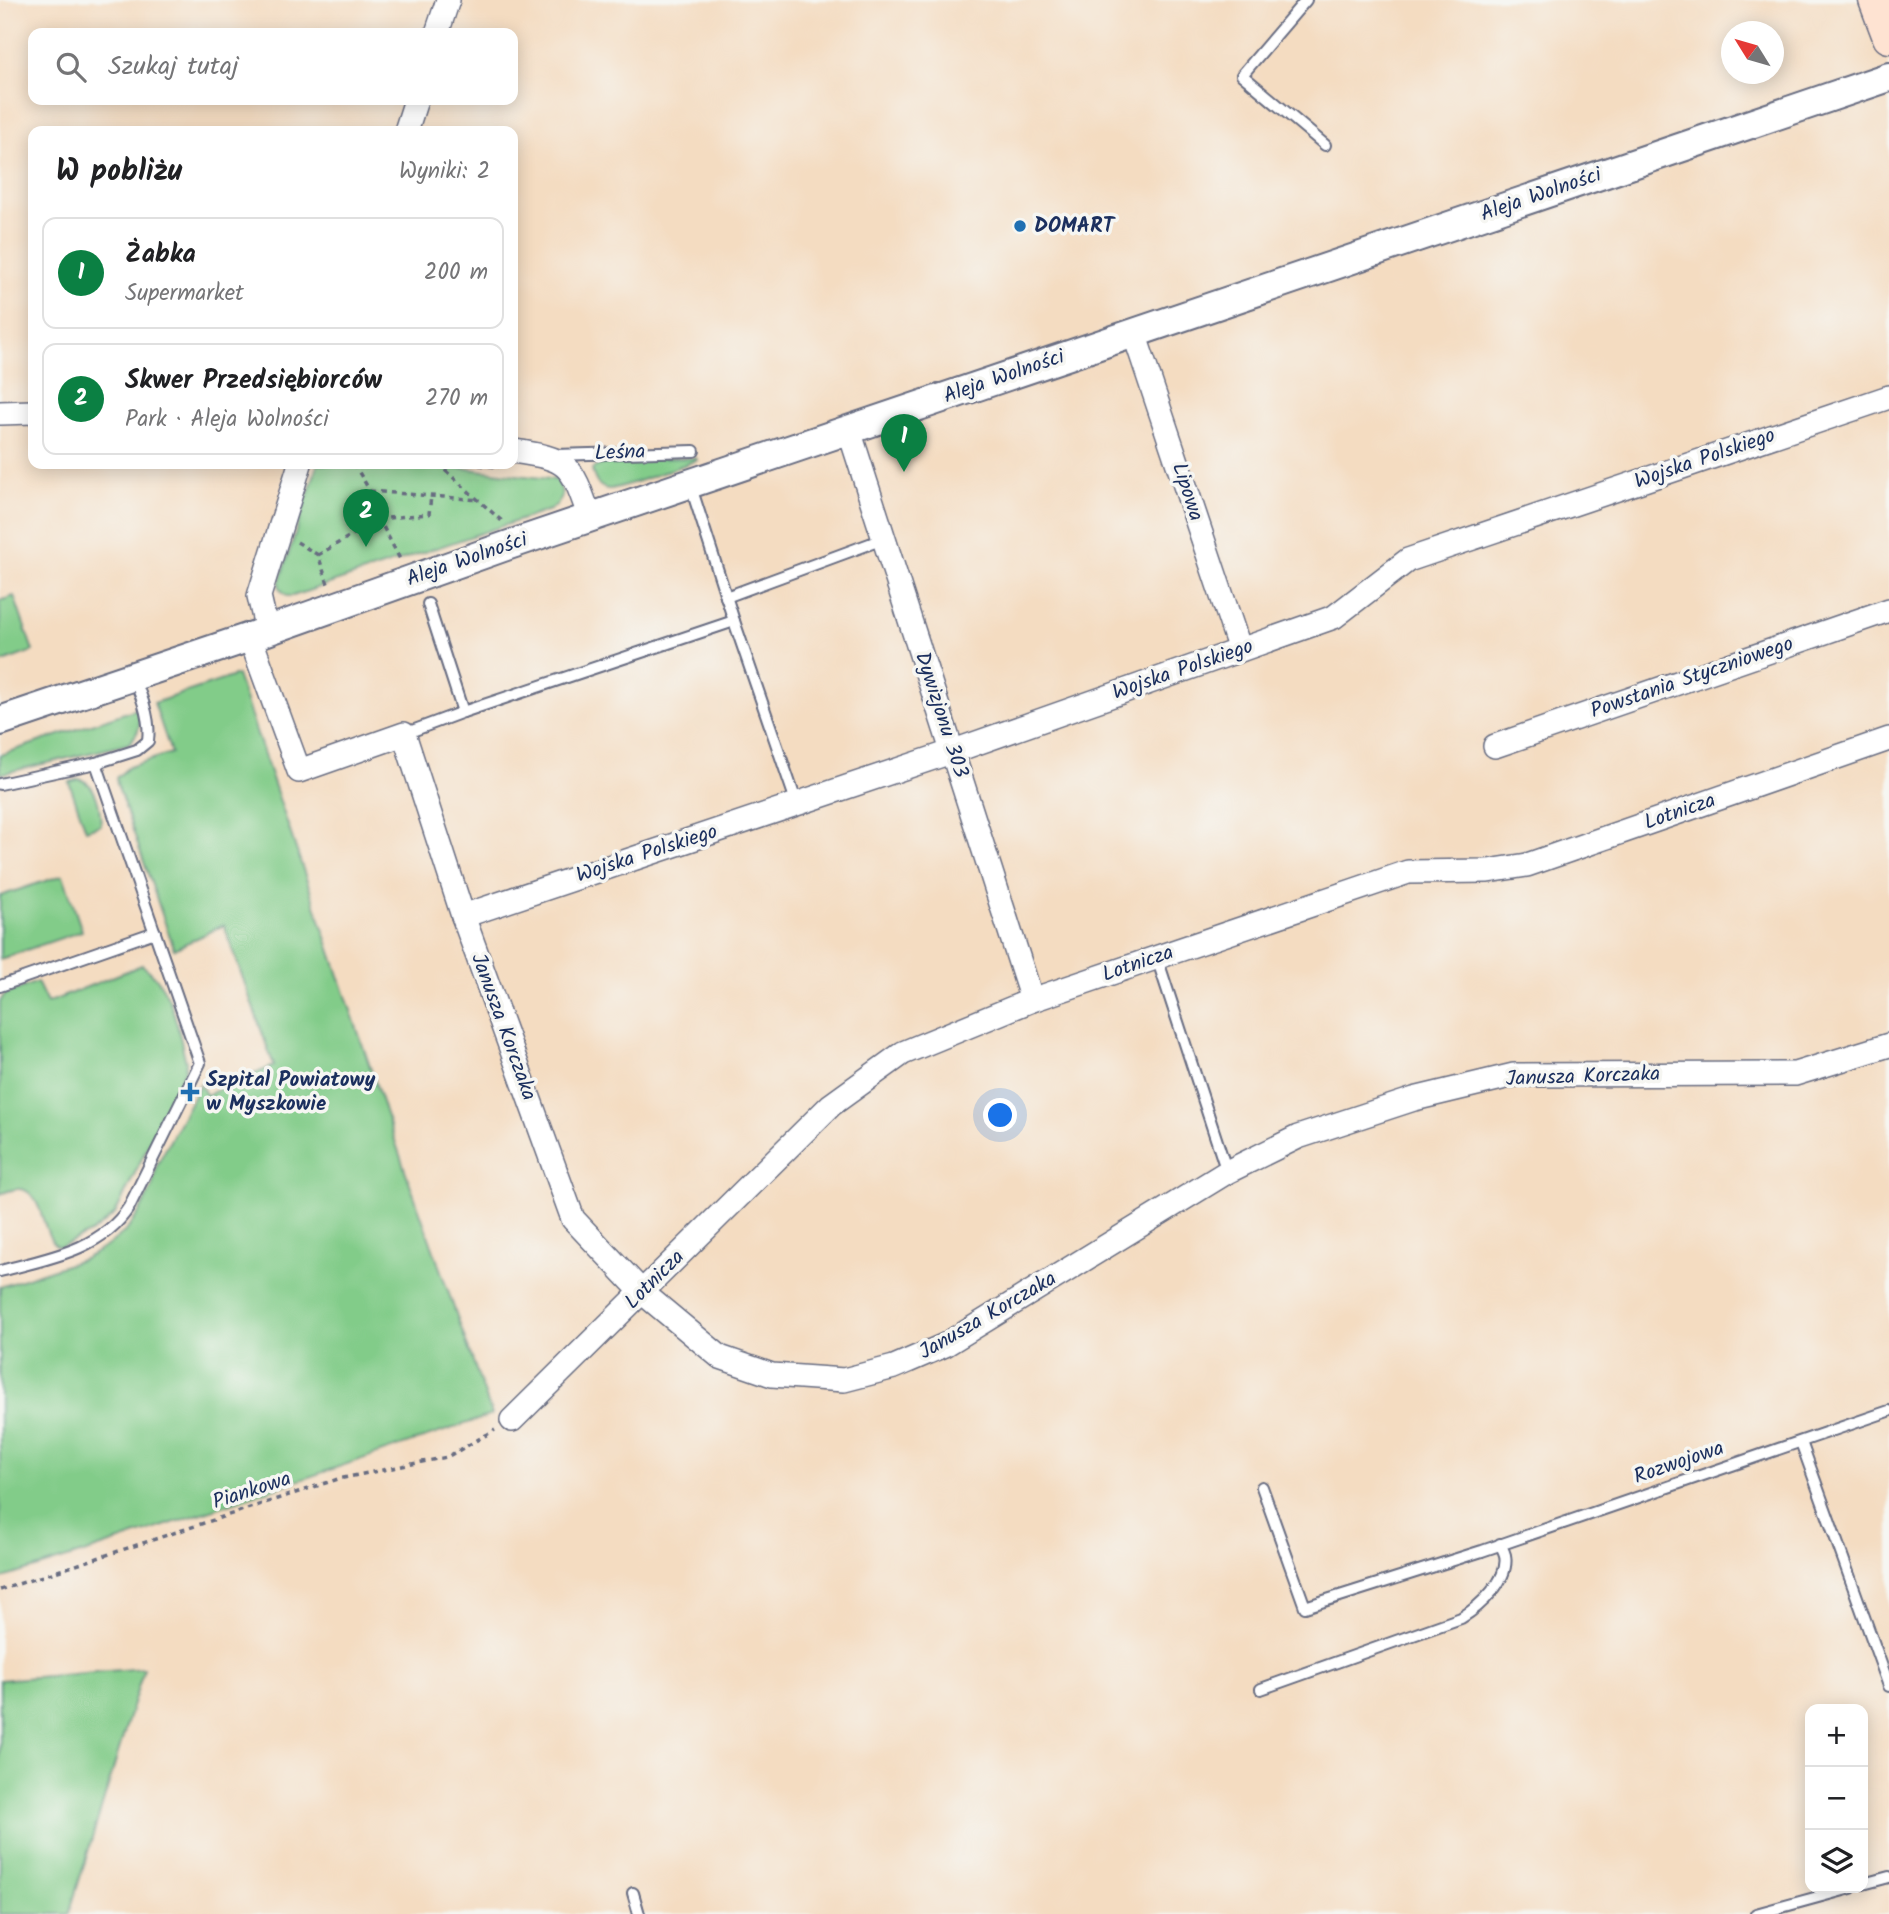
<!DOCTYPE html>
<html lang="pl">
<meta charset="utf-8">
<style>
:root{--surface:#fff;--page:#f2f2f2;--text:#202124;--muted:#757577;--line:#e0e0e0;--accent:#0b8043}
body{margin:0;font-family:Kalam,sans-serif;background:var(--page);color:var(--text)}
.controls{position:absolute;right:21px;bottom:21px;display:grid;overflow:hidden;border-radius:14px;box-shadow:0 4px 18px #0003}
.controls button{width:63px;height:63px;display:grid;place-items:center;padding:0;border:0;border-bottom:2px solid var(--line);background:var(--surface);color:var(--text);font:35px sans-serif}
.compass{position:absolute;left:1721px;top:21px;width:63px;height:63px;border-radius:50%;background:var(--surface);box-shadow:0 4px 18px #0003;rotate:307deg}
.you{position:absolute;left:1001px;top:1116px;width:24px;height:24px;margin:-18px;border:5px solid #fff;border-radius:50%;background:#1a73e8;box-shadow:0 0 0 10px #1a73e833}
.badge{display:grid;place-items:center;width:46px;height:46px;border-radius:50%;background:var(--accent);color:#fff;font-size:23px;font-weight:700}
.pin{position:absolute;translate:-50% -58px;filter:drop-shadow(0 2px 4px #0008)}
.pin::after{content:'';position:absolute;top:37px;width:24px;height:21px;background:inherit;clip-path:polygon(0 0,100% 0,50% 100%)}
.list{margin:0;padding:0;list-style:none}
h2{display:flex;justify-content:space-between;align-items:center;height:91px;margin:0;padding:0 28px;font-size:30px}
h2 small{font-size:23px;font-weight:400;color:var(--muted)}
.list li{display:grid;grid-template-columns:46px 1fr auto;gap:21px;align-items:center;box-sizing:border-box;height:112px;margin:0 14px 14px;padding:0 14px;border:2px solid var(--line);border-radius:14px}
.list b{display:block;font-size:26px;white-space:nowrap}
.list p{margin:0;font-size:23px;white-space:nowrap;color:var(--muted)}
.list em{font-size:23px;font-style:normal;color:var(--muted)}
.icon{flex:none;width:38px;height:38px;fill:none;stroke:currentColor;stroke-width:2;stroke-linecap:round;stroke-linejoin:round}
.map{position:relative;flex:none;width:1889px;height:1914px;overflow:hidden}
.search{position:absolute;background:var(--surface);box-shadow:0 4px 18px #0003;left:28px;top:28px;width:490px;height:77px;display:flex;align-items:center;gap:18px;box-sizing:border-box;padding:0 24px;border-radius:14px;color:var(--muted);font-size:26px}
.panel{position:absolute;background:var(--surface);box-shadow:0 4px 18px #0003;left:28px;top:126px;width:490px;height:343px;border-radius:14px}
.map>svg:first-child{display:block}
.green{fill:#82cc89;stroke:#4e7e74;stroke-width:2}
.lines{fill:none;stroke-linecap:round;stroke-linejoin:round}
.service-casing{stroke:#676c81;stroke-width:14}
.minor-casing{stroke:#676c81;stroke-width:26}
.tertiary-casing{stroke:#676c81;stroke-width:32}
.secondary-casing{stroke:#676c81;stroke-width:35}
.path{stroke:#676c81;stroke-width:3.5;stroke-dasharray:5 5;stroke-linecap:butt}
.service{stroke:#fff;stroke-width:10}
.minor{stroke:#fff;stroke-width:23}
.tertiary{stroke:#fff;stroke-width:28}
.secondary{stroke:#fee3d2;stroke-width:32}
.poi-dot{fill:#1f6fb2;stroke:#f6f6f2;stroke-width:2.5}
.labels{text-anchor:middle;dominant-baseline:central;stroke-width:7;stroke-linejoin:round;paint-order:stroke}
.street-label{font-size:21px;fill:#1b2f5e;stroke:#f6f6f2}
.poi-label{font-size:21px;font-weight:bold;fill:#1b2f5e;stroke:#f6f6f2;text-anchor:start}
</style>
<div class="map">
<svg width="1889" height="1914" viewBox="0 0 1889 1914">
<rect width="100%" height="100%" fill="#f6f6f2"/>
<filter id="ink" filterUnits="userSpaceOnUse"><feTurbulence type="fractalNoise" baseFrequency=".0143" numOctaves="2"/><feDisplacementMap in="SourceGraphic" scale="14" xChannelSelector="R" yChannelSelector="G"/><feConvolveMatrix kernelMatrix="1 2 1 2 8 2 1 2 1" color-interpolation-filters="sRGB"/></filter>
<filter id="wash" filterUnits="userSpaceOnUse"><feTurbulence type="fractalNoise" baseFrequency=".00686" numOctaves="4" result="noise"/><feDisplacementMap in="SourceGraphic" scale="28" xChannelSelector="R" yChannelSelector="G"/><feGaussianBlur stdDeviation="1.57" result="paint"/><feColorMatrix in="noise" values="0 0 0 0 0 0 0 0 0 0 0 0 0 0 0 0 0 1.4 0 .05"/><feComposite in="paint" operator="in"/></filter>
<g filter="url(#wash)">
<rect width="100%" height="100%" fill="#f4dcc1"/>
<!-- green -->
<g class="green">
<path d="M696,458l1,2c-14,5 -78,30 -89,29 -11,-2 -14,-10 -16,-20 20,-13 79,-10 104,-11z"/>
<path d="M318,464h111l128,16c8,15 7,20 -7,30l-257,86h-6l-7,-7 -1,-6z"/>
<path d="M14,596l19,55 -33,12v-62z"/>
<path d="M237,675l167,492 88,248 -399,135 -93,29v-292l84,-28 23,-13 20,-16 13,-19 12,-23 5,-23 43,-81 7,12 15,-9 52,-21 -50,-141 -50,24 -57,-165 -1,-6 13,-11 42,-14 -17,-50z"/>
<path d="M139,708c2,16 1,25 -11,36l-128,30v-19z"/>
<path d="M79,779c19,5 21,29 22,46l-15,5 -17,-48z"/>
<path d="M63,875l19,56 -82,28v-63z"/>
<path d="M142,965c31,21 35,62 44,97l-1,8 -70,144 -23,18 -32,15c-20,-5 -14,-61 -44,-58 -5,1 -11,3 -16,5v-192l4,-7 33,-13 10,21z"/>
<path d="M144,1668l-75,246h-69v-234z"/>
</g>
</g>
<g filter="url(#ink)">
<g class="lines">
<defs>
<g id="service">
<path d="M1306,0l-64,75 83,70"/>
<path d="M555,455l139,-4"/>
<path d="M690,484l44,137 63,183"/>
<path d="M726,597l157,-58"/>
<path d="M428,604l35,108"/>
<path d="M404,734l59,-22 271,-91"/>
<path d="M96,763l41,-13 11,-9c3,-22 -6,-45 -15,-64"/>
<path d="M0,784l96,-21 104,300 -71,144c-27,43 -83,52 -129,64"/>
<path d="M1157,958l70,214"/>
<path d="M0,986l155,-54"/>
<path d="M1801,1442l88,244"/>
<path d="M1262,1487l43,120 177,-56 407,-140"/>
<path d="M1261,1689l200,-71c18,-11 49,-38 44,-63 -1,-4 -3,-7 -5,-11"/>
<path d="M1863,1884l26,-7"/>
<path d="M633,1893l6,21"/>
<path d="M1756,1914l95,-26"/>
</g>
<g id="minor">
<path d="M437,33l11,-33"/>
<path d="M406,131l10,-31"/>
<path d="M1134,333l106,317"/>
<path d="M0,413l33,-1"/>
<path d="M849,430l183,570"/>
<path d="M513,451c58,8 58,13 77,67"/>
<path d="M267,631l-8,-35 41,-132"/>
<path d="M250,637l49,134 105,-37 59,182 110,303 70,74 77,64 52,18 72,5 50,-13 51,-22 282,-173 71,-35 116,-38 100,-24 281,-1 94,-29"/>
<path d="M1495,746l394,-136"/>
<path d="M463,916l491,-165 380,-134 74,-57 481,-163"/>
<path d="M512,1420l319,-315 72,-52 129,-53 376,-128 80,-1 39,-6 362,-126"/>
</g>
<path id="tertiary" d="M0,721l250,-84 256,-91 1383,-469"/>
<path id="secondary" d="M1875,0l14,37"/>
</defs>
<!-- service casing -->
<use href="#service" class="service-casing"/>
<!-- minor casing -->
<use href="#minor" class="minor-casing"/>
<!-- tertiary casing -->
<use href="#tertiary" class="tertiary-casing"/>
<!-- secondary casing -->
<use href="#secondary" class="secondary-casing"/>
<!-- path -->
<g class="path">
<path d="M354,464l16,27 9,28 21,40"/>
<path d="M438,464l65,58"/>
<path d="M469,464l30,3"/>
<path d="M370,491l110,9"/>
<path d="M297,542l21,13 10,29"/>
<path d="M318,555l61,-36 50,-5 2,-18"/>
<path d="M0,1590l338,-111 109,-22 48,-27"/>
</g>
<!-- service -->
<use href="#service" class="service"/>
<!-- minor -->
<use href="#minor" class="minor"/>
<!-- tertiary -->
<use href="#tertiary" class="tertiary"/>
<!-- secondary -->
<use href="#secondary" class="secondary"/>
</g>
</g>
<!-- markers -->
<g class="poi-dot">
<circle cx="1020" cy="226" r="7"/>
<path d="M186.5 1081.5h7v7h7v7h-7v7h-7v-7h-7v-7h7z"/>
</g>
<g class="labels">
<!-- street labels -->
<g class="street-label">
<text transform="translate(1541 195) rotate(-19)">Aleja Wolności</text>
<text transform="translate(1004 377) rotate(-19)">Aleja Wolności</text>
<text transform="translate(620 453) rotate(-2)">Leśna</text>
<text transform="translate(1705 459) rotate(-19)">Wojska Polskiego</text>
<text transform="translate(1187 492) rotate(72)">Lipowa</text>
<text transform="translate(467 560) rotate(-19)">Aleja Wolności</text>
<text transform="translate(1183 670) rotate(-19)">Wojska Polskiego</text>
<text transform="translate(1692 678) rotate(-19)">Powstania Styczniowego</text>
<text transform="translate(941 715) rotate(72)">Dywizjonu 303</text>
<text transform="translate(1680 812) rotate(-19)">Lotnicza</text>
<text transform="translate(647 854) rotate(-18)">Wojska Polskiego</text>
<text transform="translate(1138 964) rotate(-19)">Lotnicza</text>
<text transform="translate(503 1027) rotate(70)">Janusza Korczaka</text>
<text transform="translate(1583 1077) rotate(-2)">Janusza Korczaka</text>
<text transform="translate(655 1280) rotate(-45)">Lotnicza</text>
<text transform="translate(988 1316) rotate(-30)">Janusza Korczaka</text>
<text transform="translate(1679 1463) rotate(-19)">Rozwojowa</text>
<text transform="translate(252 1491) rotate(-18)">Piankowa</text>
</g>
<!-- poi labels -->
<g class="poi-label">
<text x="1034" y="226">DOMART</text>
<text x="206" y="1080">Szpital Powiatowy<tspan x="206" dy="24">w Myszkowie</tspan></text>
</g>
</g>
</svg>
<div class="controls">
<button>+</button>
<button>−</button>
<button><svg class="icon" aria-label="layers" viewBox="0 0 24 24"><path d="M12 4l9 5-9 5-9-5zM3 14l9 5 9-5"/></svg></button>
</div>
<svg class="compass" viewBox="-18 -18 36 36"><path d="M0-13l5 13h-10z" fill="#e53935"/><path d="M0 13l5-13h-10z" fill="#757577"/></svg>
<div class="you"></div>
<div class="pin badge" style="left:904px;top:472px">1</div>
<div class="pin badge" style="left:366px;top:547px">2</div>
<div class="search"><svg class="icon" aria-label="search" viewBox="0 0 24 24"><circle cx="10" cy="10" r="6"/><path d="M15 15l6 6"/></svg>Szukaj tutaj</div>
<section class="panel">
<h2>W pobliżu<small>Wyniki: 2</small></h2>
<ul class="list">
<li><span class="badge">1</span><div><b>Żabka</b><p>Supermarket</p></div><em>200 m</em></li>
<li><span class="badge">2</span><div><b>Skwer Przedsiębiorców</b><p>Park · Aleja Wolności</p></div><em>270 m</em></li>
</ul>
</section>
</div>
